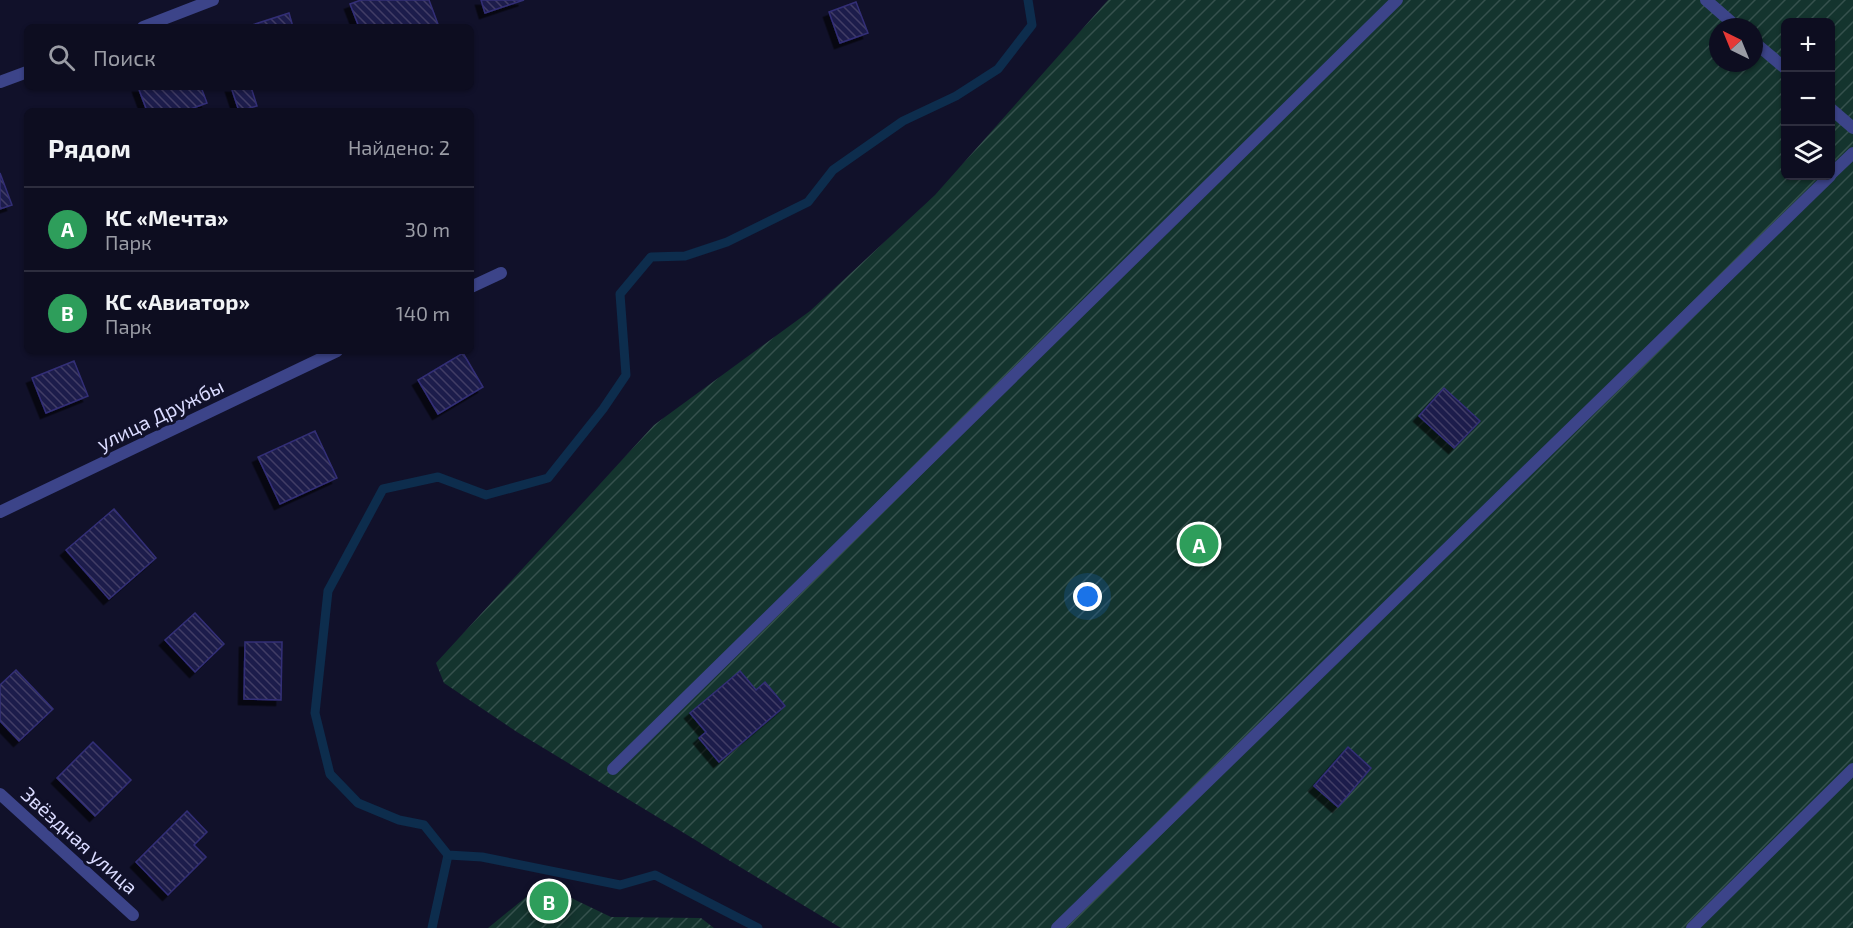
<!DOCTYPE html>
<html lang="ru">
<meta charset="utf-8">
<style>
:root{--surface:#0d0d20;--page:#1b1b2d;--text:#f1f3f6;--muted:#9a9ca5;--line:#2d2d3e;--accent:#db2777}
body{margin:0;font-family:"Exo 2",sans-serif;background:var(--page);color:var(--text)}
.controls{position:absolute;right:18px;top:18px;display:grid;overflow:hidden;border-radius:9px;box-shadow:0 2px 4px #0004}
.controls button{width:54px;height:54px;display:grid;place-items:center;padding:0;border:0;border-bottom:2px solid var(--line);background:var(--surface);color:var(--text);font:30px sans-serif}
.compass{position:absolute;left:1709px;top:18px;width:54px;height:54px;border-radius:50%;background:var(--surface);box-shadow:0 2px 4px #0004;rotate:317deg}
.you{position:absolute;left:1088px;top:597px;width:21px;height:21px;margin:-15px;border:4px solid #fff;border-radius:50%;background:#1a73e8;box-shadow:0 0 0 9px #1a73e833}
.badge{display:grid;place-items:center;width:39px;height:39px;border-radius:50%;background:var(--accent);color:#fff;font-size:20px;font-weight:700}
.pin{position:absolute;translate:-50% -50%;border:3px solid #fff;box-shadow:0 2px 6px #0006}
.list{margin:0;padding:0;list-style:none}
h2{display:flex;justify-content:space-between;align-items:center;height:78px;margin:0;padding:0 24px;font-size:26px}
h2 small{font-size:20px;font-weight:400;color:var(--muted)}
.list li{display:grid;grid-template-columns:39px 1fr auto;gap:18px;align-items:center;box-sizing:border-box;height:84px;padding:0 24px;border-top:2px solid var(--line)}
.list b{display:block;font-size:22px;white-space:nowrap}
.list p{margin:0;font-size:20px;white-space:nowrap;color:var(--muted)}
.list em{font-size:20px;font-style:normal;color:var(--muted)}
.icon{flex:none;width:33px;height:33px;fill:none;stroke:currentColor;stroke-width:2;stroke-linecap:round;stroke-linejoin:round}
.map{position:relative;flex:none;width:1853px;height:928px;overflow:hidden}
.search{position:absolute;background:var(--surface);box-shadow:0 2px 4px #0004;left:24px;top:24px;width:450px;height:66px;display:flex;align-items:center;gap:15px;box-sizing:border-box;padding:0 21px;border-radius:9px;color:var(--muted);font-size:22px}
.panel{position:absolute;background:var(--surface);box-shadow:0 2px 4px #0004;left:24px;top:108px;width:450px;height:246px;border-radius:9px}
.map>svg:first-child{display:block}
.garden{fill:url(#garden-furrows);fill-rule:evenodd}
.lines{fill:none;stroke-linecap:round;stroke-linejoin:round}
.stream{stroke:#0d2d4d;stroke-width:9}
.building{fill:url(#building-back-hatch);stroke:#332f77;stroke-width:1.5;filter:url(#shadow)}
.lane{stroke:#3c4489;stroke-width:12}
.street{stroke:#3c4489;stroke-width:12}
.labels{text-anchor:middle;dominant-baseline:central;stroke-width:6;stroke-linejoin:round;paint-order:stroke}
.street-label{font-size:20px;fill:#dadbff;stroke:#11112a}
</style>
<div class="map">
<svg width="1853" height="928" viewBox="0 0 1853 928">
<defs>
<pattern id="garden-furrows" width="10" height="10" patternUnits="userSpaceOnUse" patternTransform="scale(1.5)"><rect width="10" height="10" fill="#14342e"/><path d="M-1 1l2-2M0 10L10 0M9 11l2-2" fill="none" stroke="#36514d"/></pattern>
<pattern id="building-back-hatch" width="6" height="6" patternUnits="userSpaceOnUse" patternTransform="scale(1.5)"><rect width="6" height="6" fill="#1f1d4b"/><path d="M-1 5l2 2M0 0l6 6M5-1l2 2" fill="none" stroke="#3f3d66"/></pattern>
<filter id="shadow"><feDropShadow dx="-5.5" dy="5.5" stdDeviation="0" flood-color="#0009"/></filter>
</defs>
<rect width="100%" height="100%" fill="#11112a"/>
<!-- garden -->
<g class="garden">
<path d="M1108,0h745v928h-1012l-324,-196 -73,-49 -8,-20 218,-238 156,-114 125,-116zM1786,22h44v154h-44zM1718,27h36v36h-36z"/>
<path d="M542,884l69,33 90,1 13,10h-226z"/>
</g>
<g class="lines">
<!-- stream -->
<g class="stream">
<path d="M432,928l16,-73"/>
<path d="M758,928l-103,-53 -35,10 -138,-28 -34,-2 -24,-30 -25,-5 -41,-17 -28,-29 -15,-61 13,-122 55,-102 55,-12 48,18 62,-17 55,-69 23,-34 -6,-81 31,-37 34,-1 42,-14 81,-40 25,-32 70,-49 53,-25 42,-27 34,-44 -4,-25"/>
</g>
</g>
<!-- building -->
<g class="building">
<path d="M361,0h68l10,27h-80l-9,-23z"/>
<path d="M481,0h43l-39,13z"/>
<path d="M856,2l12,31 -28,10 -11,-31z"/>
<path d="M289,13l4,14h-47z"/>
<path d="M138,87h63l6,16 -22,8h-38z"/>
<path d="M231,87h20l6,19 -18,5z"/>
<path d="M0,173l12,32 -12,4z"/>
<path d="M463,353l20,34 -45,27 -20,-34z"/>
<path d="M74,361l14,35 -42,17 -14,-35z"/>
<path d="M1444,388l36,33 -26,27 -35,-32z"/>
<path d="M315,431l22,47 -57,26 -22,-47z"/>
<path d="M114,509l42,49 -47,41 -43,-49z"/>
<path d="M195,613l29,31 -29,28 -30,-32z"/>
<path d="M245,642h37l-1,58 -37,-1z"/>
<path d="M16,670l37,39 -34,32 -19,-20v-36z"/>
<path d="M740,671l16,19 9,-8 20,24 -66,56 -20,-24 7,-6 -16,-19z"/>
<path d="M93,742l38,38 -36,36 -38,-38z"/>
<path d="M1348,747l23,21 -33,39 -24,-21z"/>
<path d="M187,811l20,21 -13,13 12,12 -38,38 -32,-33z"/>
</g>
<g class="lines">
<!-- lane -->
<g class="lane">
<path d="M1706,0l31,27"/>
<path d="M1754,42l32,27"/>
<path d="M1830,108l23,20"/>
<path d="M1830,175l23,-22"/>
<path d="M613,769l784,-769"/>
<path d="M0,794l133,121"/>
<path d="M1057,928l773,-752"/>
<path d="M1692,928l161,-159"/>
</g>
<!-- street -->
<g class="street">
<path d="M143,27l70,-27"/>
<path d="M0,82l27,-10"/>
<path d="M471,287l30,-14"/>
<path d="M0,512l337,-161"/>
</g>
</g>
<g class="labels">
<!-- street labels -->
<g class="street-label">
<text transform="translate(160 414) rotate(-26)">улица Дружбы</text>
<text transform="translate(80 840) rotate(42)">Звёздная улица</text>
</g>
</g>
</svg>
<div class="controls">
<button>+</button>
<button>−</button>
<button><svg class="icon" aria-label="layers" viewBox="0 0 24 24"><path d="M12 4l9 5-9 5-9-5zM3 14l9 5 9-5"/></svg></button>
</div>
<svg class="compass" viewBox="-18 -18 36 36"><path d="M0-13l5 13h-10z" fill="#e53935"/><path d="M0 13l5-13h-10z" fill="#9a9ca5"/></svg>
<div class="you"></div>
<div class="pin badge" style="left:1199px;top:544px;background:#2e9e5b">A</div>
<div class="pin badge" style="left:549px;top:901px;background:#2e9e5b">B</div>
<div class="search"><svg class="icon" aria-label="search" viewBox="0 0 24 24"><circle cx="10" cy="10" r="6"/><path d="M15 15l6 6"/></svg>Поиск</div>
<section class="panel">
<h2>Рядом<small>Найдено: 2</small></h2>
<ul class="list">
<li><span class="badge" style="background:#2e9e5b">A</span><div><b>КС «Мечта»</b><p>Парк</p></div><em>30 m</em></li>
<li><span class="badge" style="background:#2e9e5b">B</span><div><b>КС «Авиатор»</b><p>Парк</p></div><em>140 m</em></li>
</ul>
</section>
</div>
